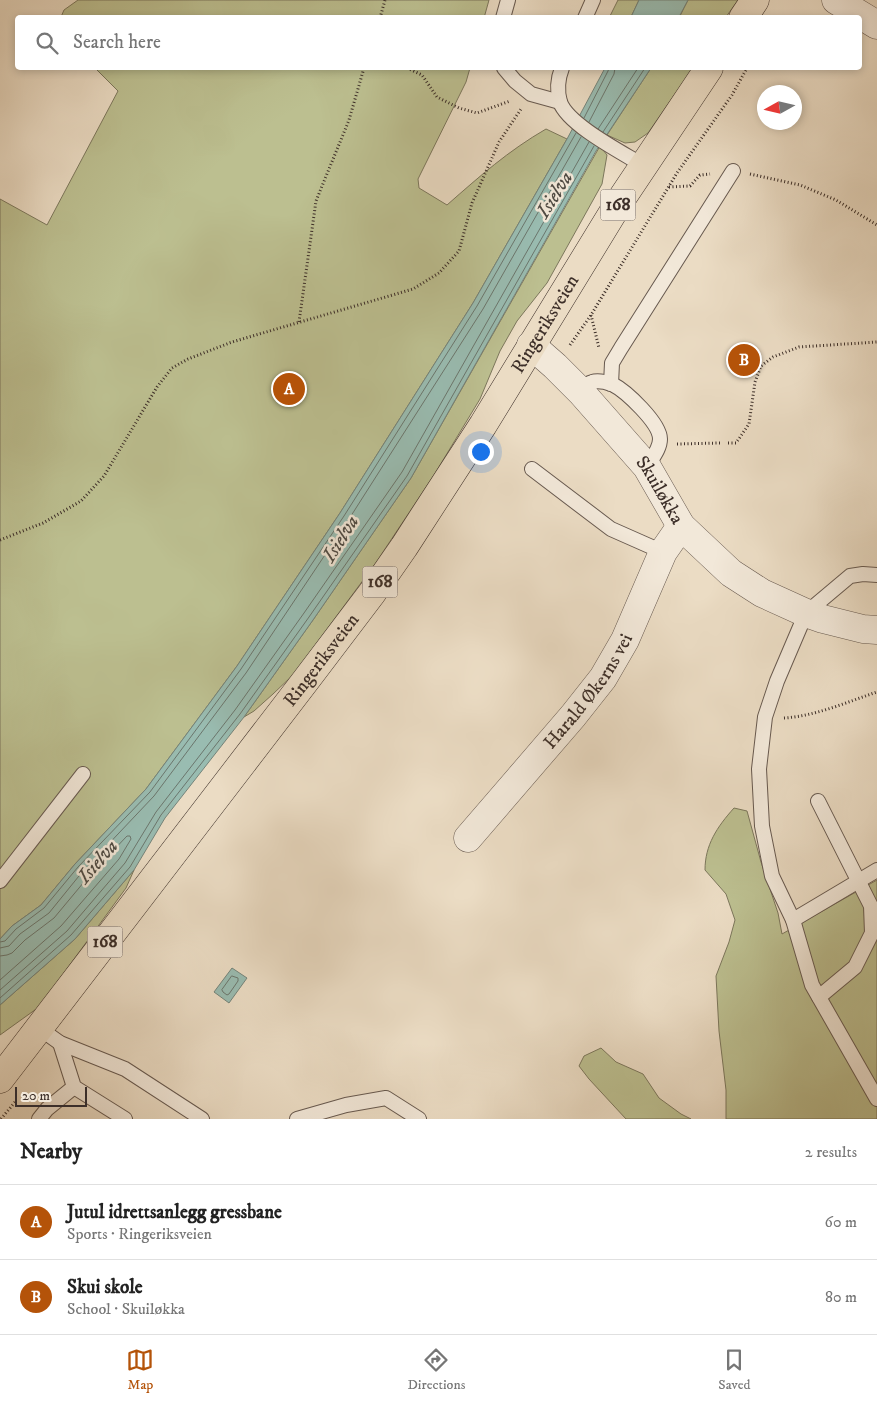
<!DOCTYPE html>
<meta charset="utf-8">
<style>
:root{--surface:#fff;--page:#f2f2f2;--text:#222;--muted:#767676;--line:#e0e0e0;--accent:#b45309}
body{margin:0;font-family:"IM FELL DW Pica",serif;background:var(--page);color:var(--text)}
.compass{position:absolute;left:757px;top:85px;width:45px;height:45px;border-radius:50%;background:var(--surface);box-shadow:0 2px 8px #0003;rotate:262deg}
.scale{position:absolute;left:15px;bottom:12px;width:72px;box-sizing:border-box;padding-left:5px;border:2px solid #3d2f29;border-top:0;font-size:14px;line-height:18px;white-space:nowrap;color:#3d2f29;-webkit-text-stroke:4px #f2e8d9;paint-order:stroke}
.you{position:absolute;left:480px;top:451px;width:18px;height:18px;margin:-12px;border:4px solid #fff;border-radius:50%;background:#1a73e8;box-shadow:0 0 0 8px #1a73e833}
.badge{display:grid;place-items:center;width:32px;height:32px;border-radius:50%;background:var(--accent);color:#fff;font-size:16px;font-weight:700}
.pin{position:absolute;translate:-50% -50%;border:2px solid #fff;box-shadow:0 1px 5px #0006}
.list{margin:0;padding:0;list-style:none}
h2{display:flex;justify-content:space-between;align-items:center;height:65px;margin:0;padding:0 20px;font-size:21px}
h2 small{font-size:16px;font-weight:400;color:var(--muted)}
.list li{display:grid;grid-template-columns:32px 1fr auto;gap:15px;align-items:center;box-sizing:border-box;height:75px;padding:0 20px;border-top:1px solid var(--line)}
.list b{display:block;font-size:19px;white-space:nowrap}
.list p{margin:0;font-size:16px;white-space:nowrap;color:var(--muted)}
.list em{font-size:16px;font-style:normal;color:var(--muted)}
.icon{flex:none;width:28px;height:28px;fill:none;stroke:currentColor;stroke-width:2;stroke-linecap:round;stroke-linejoin:round}
.map{position:relative;flex:none;width:877px;height:1119px;overflow:hidden}
.search{position:absolute;background:var(--surface);box-shadow:0 2px 8px #0003;left:15px;right:15px;top:15px;height:55px;display:flex;align-items:center;gap:12px;box-sizing:border-box;padding:0 18px;border-radius:5px;color:var(--muted);font-size:19px}
.sheet{height:215px;background:var(--surface)}
nav{display:flex;justify-content:space-around;align-items:center;box-sizing:border-box;height:70px;border-top:1px solid var(--line);background:var(--surface);font-size:14px;color:var(--muted)}
nav a{display:grid;justify-items:center;gap:2px}
nav .on{color:var(--accent)}
.map>svg:first-child{display:block}
.green{fill:#bcbf90;stroke:#7c775c}
.water{fill:#99bcb1;stroke:#74847b}
.lines{fill:none;stroke-linecap:round;stroke-linejoin:round}
.shore{stroke:#6b766d;stroke-width:1}
.service-casing{stroke:#685a50;stroke-width:16}
.minor-casing{stroke:#685a50;stroke-width:29}
.primary-casing{stroke:#3d2f29;stroke-width:29}
.path{stroke:#3d2f29;stroke-width:3;stroke-dasharray:1 2.5;stroke-linecap:butt}
.service{stroke:#f2e8d9;stroke-width:14}
.minor{stroke:#f2e8d9;stroke-width:28}
.primary{stroke:#ebdcc4;stroke-width:28}
.labels{text-anchor:middle;dominant-baseline:central;stroke-width:5;stroke-linejoin:round;paint-order:stroke}
.shield{fill:#f2e8d9;stroke:#73665e;stroke-width:1}
.shield-label{font-size:18px;font-weight:bold;fill:#3d2f29}
.street-label{font-size:19px;fill:#3d2f29;stroke:#f2e8d9}
.water-label{font-size:20px;font-style:italic;fill:#4f4b44;stroke:#f2e8d9}
</style>
<div class="map">
<svg width="877" height="1119" viewBox="0 0 877 1119">
<rect width="100%" height="100%" fill="#ebdcc4"/>
<filter id="stains"><feTurbulence type="fractalNoise" baseFrequency=".004" numOctaves="4"/><feColorMatrix values="0 0 0 0 .2 0 0 0 0 .09 0 0 0 0 .02 0 0 0 .5 -.17"/></filter>
<radialGradient id="worn" r=".72"><stop offset=".6" stop-color="#630" stop-opacity="0"/><stop offset="1" stop-color="#630" stop-opacity=".3"/></radialGradient>
<!-- green -->
<g class="green">
<path d="M78,0h411l-5,18 -423,-1 3,-7z"/>
<path d="M618,0h21l-8,17 -22,1z"/>
<path d="M688,0h50l-12,17 -47,1z"/>
<path d="M95,68h375l-4,14 -48,97 1,9 28,17c33,-29 61,-54 99,-76l21,10 -94,164 -133,210 -103,153 -91,123 -71,75 -34,41 -29,21 -12,13v-740l47,26 71,-134z"/>
<path d="M651,68h42l-45,65 -13,9 -10,1 -18,-8z"/>
<path d="M600,146l7,9 -5,29 -55,99 -30,38 -17,30 -20,48 -46,76 -59,89 -82,111 -20,19 -19,17 -10,6 69,-97 98,-142z"/>
<path d="M734,808l13,3 14,51 17,51 4,21 95,-54v239h-151v-29l-7,-59 -3,-55 13,-34 6,-22 -9,-26 -21,-24c0,-25 12,-43 29,-62z"/>
<path d="M134,870l-8,18 -87,119 -39,28v-30l75,-66z"/>
<path d="M601,1048l15,14 27,12 16,24 22,16 10,5h-65l-37,-40 -10,-13 5,-10z"/>
</g>
<!-- water -->
<g class="water">
<path d="M639,0h49l-9,17h-48z"/>
<path d="M605,68h46l-55,83 -185,327 -98,142 -69,97 -79,101 -31,52 -59,69 -75,66v-66l12,-13 29,-21 34,-41 71,-75 91,-123 103,-153 133,-210 94,-164z"/>
<path d="M232,968l15,10 -18,25 -15,-11z"/>
</g>
<g class="lines">
<!-- shore -->
<g class="shore">
<path d="M584,118l24,-47 1,-3"/>
<path d="M589,122l25,-48 1,-6"/>
<path d="M598,129l40,-61"/>
<path d="M603,132l42,-64"/>
<path d="M0,942l5,-1 11,-12 28,-21 34,-41 72,-75 91,-123 103,-153 133,-210 99,-173"/>
<path d="M0,948l9,-2 11,-12 29,-21 34,-42 71,-75 92,-123 103,-154 134,-210 98,-172"/>
<path d="M0,956l7,-1 5,-2 13,-13 29,-22 35,-42 38,-40h3l1,3 -12,20 -58,67 -61,54"/>
<path d="M232,976l6,2v3l-9,13 -2,1 -4,-3 -1,-2z"/>
<path d="M0,990l67,-59 58,-68 31,-51 79,-102 69,-97 98,-141 187,-330"/>
<path d="M0,998l71,-63 59,-68 31,-52 79,-101 69,-97 98,-141 187,-330"/>
</g>
<defs>
<g id="service">
<path d="M503,18l5,-18"/>
<path d="M585,18l8,-18"/>
<path d="M504,68l11,13 16,13 29,8"/>
<path d="M562,68c-4,10 -5,23 -2,34 8,23 63,51 84,64"/>
<path d="M611,384l1,-21 9,-15 112,-177"/>
<path d="M581,392c3,-4 6,-9 11,-10 6,-2 14,0 20,2 14,7 48,39 48,55 0,10 -8,19 -13,28"/>
<path d="M532,469l79,60 52,23"/>
<path d="M877,575l-14,-1 -13,2 -44,37 -29,68 -12,36 -6,52 3,57 10,50 21,44 19,65 65,114"/>
<path d="M818,801l53,105 1,27 -17,34 -36,30"/>
<path d="M0,881l83,-107"/>
<path d="M793,920l84,-50"/>
<path d="M39,1028l21,15 65,26 77,50"/>
<path d="M60,1043l14,44 51,32"/>
<path d="M39,1119l8,-10 27,-22"/>
<path d="M297,1119l49,-14 40,-7 33,21"/>
</g>
<g id="minor">
<path d="M836,0l41,25"/>
<path id="s1" d="M531,345l24,21 26,26 66,75 34,59 50,47 31,20 44,20 17,6 40,10 14,1"/>
<path id="s2" d="M468,838l105,-122 30,-38 22,-38 38,-88 18,-26"/>
</g>
<g id="primary">
<path d="M743,18l12,-18"/>
<path id="s3" d="M0,1079l306,-399 66,-87 32,-46 79,-122 137,-224 89,-133"/>
</g>
</defs>
<!-- service casing -->
<use href="#service" class="service-casing"/>
<!-- minor casing -->
<use href="#minor" class="minor-casing"/>
<!-- primary casing -->
<use href="#primary" class="primary-casing"/>
<!-- path -->
<g class="path">
<path d="M380,18l5,-18"/>
<path d="M407,68l15,7 15,22 22,11 18,5 33,-12"/>
<path d="M750,174l50,11 36,15 41,25"/>
<path d="M669,187l21,-1 10,-11 10,-1"/>
<path d="M591,315l8,33"/>
<path d="M299,322l17,-121 33,-81 15,-52"/>
<path d="M570,345l21,-30 86,-142 55,-78 15,-27"/>
<path d="M728,443h8l13,-19 6,-42 6,-16 12,-9 26,-10 78,-5"/>
<path d="M677,444l43,-1"/>
<path d="M0,540l43,-17 38,-22 23,-25 53,-89 15,-19 16,-9 44,-17 181,-53 26,-16 20,-22 13,-48 27,-61 22,-33"/>
<path d="M784,718c32,-2 63,-16 93,-26"/>
<path d="M1,1119l14,-17"/>
</g>
<!-- service -->
<use href="#service" class="service"/>
<!-- minor -->
<use href="#minor" class="minor"/>
<!-- primary -->
<use href="#primary" class="primary"/>
</g>
<g class="labels">
<!-- shield labels -->
<g class="shield">
<rect x="600.5" y="189.5" width="35" height="31" rx="4"/>
<rect x="362.5" y="566.5" width="35" height="31" rx="4"/>
<rect x="87.5" y="926.5" width="35" height="31" rx="4"/>
</g>
<g class="shield-label">
<text x="618" y="205">168</text>
<text x="380" y="582">168</text>
<text x="105" y="942">168</text>
</g>
<!-- street labels -->
<g class="street-label">
<text stroke="none"><textPath href="#s3" startOffset="932">Ringeriksveien</textPath></text>
<text stroke="none"><textPath href="#s1" startOffset="195">Skuiløkka</textPath></text>
<text stroke="none"><textPath href="#s3" startOffset="528">Ringeriksveien</textPath></text>
<text stroke="none"><textPath href="#s2" startOffset="190">Harald Økerns vei</textPath></text>
</g>
<!-- water labels -->
<g class="water-label">
<text transform="translate(555 195) rotate(-58)">Isielva</text>
<text transform="translate(341 539) rotate(-58)">Isielva</text>
<text transform="translate(98 862) rotate(-49)">Isielva</text>
</g>
</g>
<rect width="100%" height="100%" filter="url(#stains)"/>
<rect width="100%" height="100%" fill="url(#worn)"/>
</svg>
<svg class="compass" viewBox="-18 -18 36 36"><path d="M0-13l5 13h-10z" fill="#e53935"/><path d="M0 13l5-13h-10z" fill="#767676"/></svg>
<div class="scale">20 m</div>
<div class="you"></div>
<div class="pin badge" style="left:289px;top:389px">A</div>
<div class="pin badge" style="left:744px;top:360px">B</div>
<div class="search"><svg class="icon" aria-label="search" viewBox="0 0 24 24"><circle cx="10" cy="10" r="6"/><path d="M15 15l6 6"/></svg>Search here</div>
</div>
<section class="sheet">
<h2>Nearby<small>2 results</small></h2>
<ul class="list">
<li><span class="badge">A</span><div><b>Jutul idrettsanlegg gressbane</b><p>Sports · Ringeriksveien</p></div><em>60 m</em></li>
<li><span class="badge">B</span><div><b>Skui skole</b><p>School · Skuiløkka</p></div><em>80 m</em></li>
</ul>
</section>
<nav>
<a class="on"><svg class="icon" aria-label="map" viewBox="0 0 24 24"><path d="M3 6l6-2 6 2 6-2v14l-6 2-6-2-6 2zM9 4v14M15 6v14"/></svg>Map</a>
<a><svg class="icon" aria-label="directions" viewBox="0 0 24 24"><path d="M12 3l9 9-9 9-9-9zM9 14v-3h6M13 9l2 2-2 2"/></svg>Directions</a>
<a><svg class="icon" aria-label="saved" viewBox="0 0 24 24"><path d="M7 4h10v16l-5-4-5 4z"/></svg>Saved</a>
</nav>
